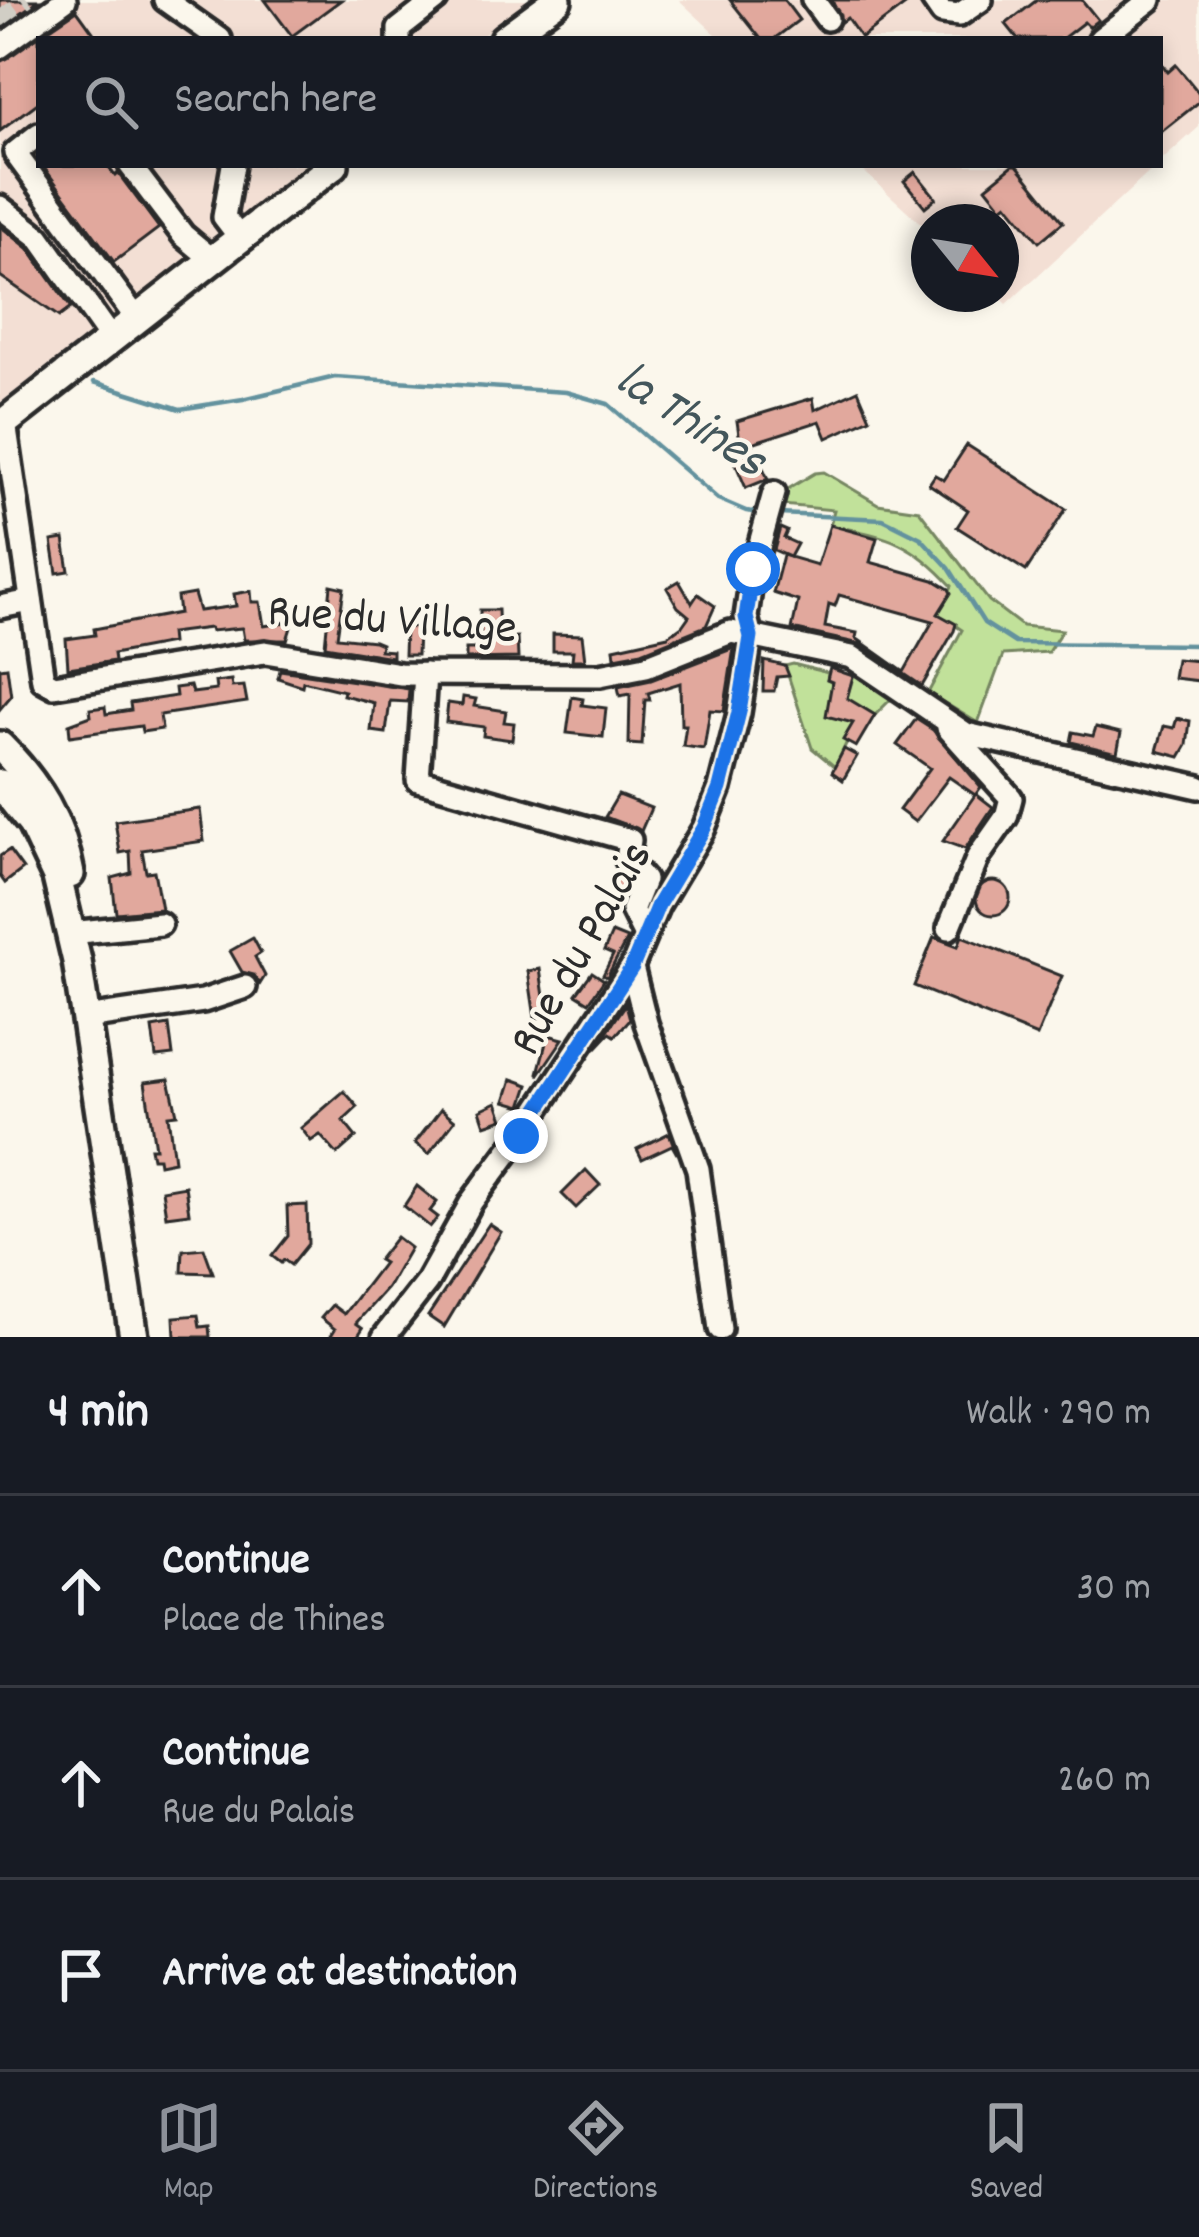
<!DOCTYPE html>
<meta charset="utf-8">
<style>
:root{--surface:#171b24;--page:#242831;--text:#f1f3f6;--muted:#9ea1a6;--line:#363941;--accent:#8c9099}
body{margin:0;font-family:Dekko,sans-serif;background:var(--page);color:var(--text)}
.compass{position:absolute;left:911px;top:204px;width:108px;height:108px;border-radius:50%;background:var(--surface);box-shadow:0 6px 18px #0003;rotate:120deg}
.stop{position:absolute;width:36px;height:36px;margin:-27px;border:9px solid #1a73e8;border-radius:50%;background:#fff}
.stop.end{background:#1a73e8;border-color:#fff;box-shadow:0 3px 12px #0008}
.list{margin:0;padding:0;list-style:none}
h2{display:flex;justify-content:space-between;align-items:center;height:156px;margin:0;padding:0 48px;font-size:51px}
h2 small{font-size:39px;font-weight:400;color:var(--muted)}
.list li{display:grid;grid-template-columns:78px 1fr auto;gap:36px;align-items:center;box-sizing:border-box;height:192px;padding:0 48px;border-top:3px solid var(--line)}
.list b{display:block;font-size:45px;white-space:nowrap}
.list p{margin:0;font-size:39px;white-space:nowrap;color:var(--muted)}
.list em{font-size:39px;font-style:normal;color:var(--muted)}
.icon{flex:none;width:66px;height:66px;fill:none;stroke:currentColor;stroke-width:2;stroke-linecap:round;stroke-linejoin:round}
.map{position:relative;flex:none;width:1199px;height:1337px;overflow:hidden}
.search{position:absolute;background:var(--surface);box-shadow:0 6px 18px #0003;left:36px;right:36px;top:36px;height:132px;display:flex;align-items:center;gap:30px;box-sizing:border-box;padding:0 42px;border-radius:0px;color:var(--muted);font-size:45px}
.sheet{height:732px;background:var(--surface)}
nav{display:flex;justify-content:space-around;align-items:center;box-sizing:border-box;height:168px;border-top:3px solid var(--line);background:var(--surface);font-size:33px;color:var(--muted)}
nav a{display:grid;justify-items:center;gap:6px}
nav .on{color:var(--accent)}
.map>svg:first-child{display:block}
.built{fill:#f3dfd4}
.green{fill:#c1e19a;stroke:#768662;stroke-width:3}
.lines{fill:none;stroke-linecap:round;stroke-linejoin:round}
.stream{stroke:#64929e;stroke-width:4.5}
.building{fill:#e1a89d;stroke:#2b2b2b;stroke-width:3;fill-rule:evenodd}
.minor-tunnel{stroke:#d1cec5;stroke-width:21;stroke-dasharray:21 10;stroke-linecap:butt}
.minor-casing{stroke:#2b2b2b;stroke-width:30}
.major-casing{stroke:#2b2b2b;stroke-width:36}
.minor{stroke:#fbf7ec;stroke-width:21}
.major{stroke:#fbf7ec;stroke-width:27}
.route{stroke:#1a73e8;stroke-width:15}
.labels{text-anchor:middle;dominant-baseline:central;stroke-width:9;stroke-linejoin:round;paint-order:stroke}
.street-label{font-size:48px;fill:#2b2b2b;stroke:#fbf7ec}
.water-label{font-size:51px;font-style:italic;fill:#43565b;stroke:#fbf7ec}
</style>
<div class="map">
<svg width="1199" height="1337" viewBox="0 0 1199 1337">
<rect width="100%" height="100%" fill="#fbf7ec"/>
<filter id="ink" filterUnits="userSpaceOnUse"><feTurbulence type="fractalNoise" baseFrequency=".00833" numOctaves="2"/><feDisplacementMap in="SourceGraphic" scale="24" xChannelSelector="R" yChannelSelector="G"/><feConvolveMatrix kernelMatrix="1 2 1 2 8 2 1 2 1" color-interpolation-filters="sRGB"/></filter>
<g filter="url(#ink)">
<!-- built -->
<g class="built">
<path d="M0,0h529l-51,39h-439v126h274l-313,238z"/>
<path d="M679,0h520v127l-39,35v-123h-439z"/>
<path d="M857,165h300l-150,139 -10,-10h4v-72h-72v9z"/>
</g>
<!-- green -->
<g class="green">
<path d="M824,472l54,32 41,6 70,91 33,25 40,4 -14,22 -45,3 -25,68 -50,-30 34,-63 -24,-16 14,-28c-42,-46 -63,-49 -122,-61l4,-15 -52,-5 6,-16 27,-16z"/>
<path d="M793,664l35,9 -1,7 5,2 -4,26 19,-10 9,-31 40,27 -21,21 -12,-7 -28,59 -23,-19 -27,-82z"/>
</g>
<g class="lines">
<!-- stream -->
<g class="stream">
<path d="M94,382l86,27 63,-10 92,-22 231,15 42,12 110,95 28,12 15,2"/>
<path d="M779,514l104,5 38,19 28,30 35,55 31,20 184,2"/>
</g>
</g>
<!-- building -->
<g class="building">
<path d="M0,0h39l-39,28z"/>
<path d="M265,0h76l-49,36z"/>
<path d="M730,0h54l15,20 -25,19h-13z"/>
<path d="M832,0h80l-51,38 -14,-20 -6,4z"/>
<path d="M1037,0h45l16,20 -9,7 -5,-5 -22,17h-44l-12,-15z"/>
<path d="M77,10l21,29h-59v63l-39,29v-69z"/>
<path d="M1160,62l8,10 8,-7 23,28v9l-39,31z"/>
<path d="M42,165h65l8,11 3,-3 41,55 -45,34z"/>
<path d="M1013,165h4l46,57 -24,20 -32,-39 -5,4 -16,-20z"/>
<path d="M915,172l21,26 -11,9 -21,-26z"/>
<path d="M968,201l14,21h-45z"/>
<path d="M0,226l28,22 43,60 -12,9 -59,-41z"/>
<path d="M858,390l12,28 -43,20 -7,-17 -68,22 16,36 -22,9 -13,-30 9,-3 -5,-34 76,-23 2,12z"/>
<path d="M967,445l99,64 -40,62 -69,-44 11,-17 -39,-26 6,-9 9,5z"/>
<path d="M830,525l47,13 -7,24 64,18 15,9 2,4 -13,21 18,10 -2,7 -32,55 -62,-42 -68,-15 6,-28 -25,-8 10,-38 34,10zM839,595l94,26 -29,51 -48,-34 1,-5 -32,-6 4,-23 6,2z"/>
<path d="M780,528l7,3 -3,7 13,6 -7,13 -16,-7z"/>
<path d="M64,539l5,32 -12,2 -5,-32z"/>
<path d="M679,581l13,22 6,-9 17,12 -9,20 -64,26 -27,5 -1,-9 54,-12 14,-10 7,-10 -11,-9 -11,-19z"/>
<path d="M331,585l13,3 -7,49 37,4 7,3 -1,6 12,1v6l-67,-11z"/>
<path d="M251,591l1,11h8l4,24 29,-5 -6,19h-43l-2,-12 -31,3 -1,-3 -40,5 1,10 -58,11 1,7 -46,7 -2,-29 29,-4 -1,-6 85,-16 -2,-16 17,-3 5,17 37,-5 -2,-12z"/>
<path d="M480,610h18l1,28 18,-1 1,21 -52,1v-10h15z"/>
<path d="M405,627l13,1 -1,27h-13z"/>
<path d="M553,634l29,1 3,25h-13l1,-9h-20z"/>
<path d="M734,648l-10,63 -14,-1 -6,39 -21,-3 3,-21h-5l-1,-42 -32,10 2,7h-5l-3,45 -13,-1 1,-50 -10,2 -2,-9 33,-7z"/>
<path d="M1176,659l23,2v20l-26,-3z"/>
<path d="M764,661l21,5 4,10 -12,1 -3,14h-11z"/>
<path d="M7,667l4,29 -11,13v-41z"/>
<path d="M830,668l23,8 -6,22 28,17 -19,32 -13,-7 10,-17 -27,-7 6,-34 -5,-2z"/>
<path d="M280,670l129,19 -1,13 -18,-1 -4,32 -15,-2 3,-28 -31,-8 1,-4 -41,-10 -1,5 -24,-8z"/>
<path d="M231,680l1,7 12,-1 3,16 -87,13 2,14 -20,3 -1,-6 -71,10 -1,-12 22,-8 -1,-7 15,-2 1,7 25,-4 -1,-7 46,-7 -1,-8 15,-2 2,7 24,-3 -1,-8z"/>
<path d="M463,697l13,2 -2,7 32,5 -2,11 10,1 -2,17 -29,-4 1,-9 -38,-5 2,-19 14,2z"/>
<path d="M572,697l11,2 -1,6 24,3 -3,29 -36,-4z"/>
<path d="M1177,718l13,3 -3,24 -7,12 -23,-6 7,-25 10,2z"/>
<path d="M916,719l17,11 48,57 -5,7 17,13 -28,42 -22,-8 32,-46 -26,-18 -34,45 -16,-12 31,-42 -33,-23z"/>
<path d="M1096,727l25,6 -4,20 -46,-11 2,-10 20,4z"/>
<path d="M844,749l13,7 -14,24 -11,-8z"/>
<path d="M618,795l33,13 -10,23 -36,-14z"/>
<path d="M200,809l4,32 -62,9 4,22 8,-1 7,38 -45,4 -4,-35 19,-5 -1,-22 -10,2 -5,-32z"/>
<path d="M9,850l14,19 -18,14 -5,-7v-20z"/>
<path d="M616,877l11,6 -10,25 -12,-5z"/>
<circle cx="993" cy="898" r="17"/>
<path d="M612,933l15,6 -20,38 -4,-2 10,-20 -9,-4z"/>
<path d="M962,936l100,40 -25,60 -123,-50 20,-49 24,9z"/>
<path d="M253,938l8,15 -6,4 10,19 -5,8 -6,-9 -12,-3 -12,-21z"/>
<path d="M540,969l7,48 -12,1 -7,-47z"/>
<path d="M592,972l12,8 -15,22 -13,-8z"/>
<path d="M626,1004l4,15 -15,17 -5,-3 -14,15z"/>
<path d="M169,1025l4,30 -17,2 -4,-29z"/>
<path d="M548,1035l15,4 -24,35 -1,-1z"/>
<path d="M169,1079l8,35 -9,1 6,46 -15,3 -1,-6h-6l-2,-10h5l-10,-66z"/>
<path d="M512,1079l17,6 -7,21 -17,-5z"/>
<path d="M344,1091l14,16 -15,14 13,16 -19,17 -17,-19 -9,6 -10,-13z"/>
<path d="M497,1102l6,17 -18,6 -5,-15z"/>
<path d="M441,1109l14,11 -26,34 -14,-11z"/>
<path d="M669,1133l8,21 -5,-9 -30,14 -5,-10z"/>
<path d="M586,1170l14,15 -24,23 -14,-14z"/>
<path d="M185,1186l4,27 -23,3 -4,-26z"/>
<path d="M417,1186l20,16 -7,9 8,6 -8,10 -26,-21z"/>
<path d="M307,1205l1,39 -17,21 -7,-5 -3,3 -9,-7 16,-20 -1,-30z"/>
<path d="M489,1224l12,8 -57,95 -16,-11z"/>
<path d="M396,1237l14,11 -23,40 -31,35 7,5 -6,9h-27l5,-8 -14,-11 11,-13 12,9 39,-51 -5,-3z"/>
<path d="M204,1248l9,25 -31,-1 1,-22z"/>
<path d="M198,1315l2,12 9,-1 1,11h-35l-1,-20z"/>
</g>
<g class="lines">
<!-- minor-tunnel -->
<path class="minor-tunnel" d="M0,22l29,-22"/>
<defs>
<g id="minor">
<path d="M165,0l55,39"/>
<path d="M813,0l14,19"/>
<path d="M933,0l9,13 17,2 22,-15"/>
<path d="M399,39v-10l37,-29"/>
<path d="M1100,39l50,-39"/>
<path d="M0,47l65,-47"/>
<path d="M39,134l-24,19 122,166"/>
<path d="M130,165l53,70 30,25"/>
<path d="M233,165l-9,52 16,21"/>
<path d="M0,207l39,30 72,102"/>
<path d="M5,422l38,258 11,6 211,-34 135,22 200,1 46,-9 85,-34 121,25 114,77 233,53"/>
<path d="M0,607l31,-6"/>
<path d="M425,674l-7,106 212,60 -3,20 17,20 -12,30 12,24"/>
<path d="M948,728l63,70 -5,19 -28,40 -29,71"/>
<path d="M80,932l80,-8"/>
<path d="M632,967l14,56 52,146 22,160"/>
<path d="M86,1018l117,-17 42,-14"/>
<path d="M384,1337l43,-55 45,-81 49,-66 111,-168 26,-62 46,-77 16,-40 19,-75 12,-76 -5,-20 7,-48 21,-76"/>
</g>
<g id="major">
<path d="M504,39l53,-39"/>
<path d="M0,426l334,-261"/>
<path d="M0,746c37,37 61,76 70,128"/>
<path d="M0,784l32,40 25,53 20,84 57,376"/>
</g>
</defs>
<!-- minor casing -->
<use href="#minor" class="minor-casing"/>
<!-- major casing -->
<use href="#major" class="major-casing"/>
<!-- minor -->
<use href="#minor" class="minor"/>
<!-- major -->
<use href="#major" class="major"/>
</g>
</g>
<g class="lines" filter="url(#ink)">
<!-- route -->
<path class="route" d="M521,1136l111,-169 26,-62 46,-77 16,-40 19,-76 12,-75 -5,-20 7,-48"/>
</g>
<g class="labels">
<!-- street labels -->
<g class="street-label">
<text transform="translate(392 623) rotate(4)">Rue du Village</text>
<text transform="translate(584 950) rotate(-60)">Rue du Palais</text>
</g>
<!-- water labels -->
<g class="water-label">
<text transform="translate(689 423) rotate(33)">la Thines</text>
</g>
</g>
</svg>
<svg class="compass" viewBox="-18 -18 36 36"><path d="M0-13l5 13h-10z" fill="#e53935"/><path d="M0 13l5-13h-10z" fill="#9ea1a6"/></svg>
<div class="stop" style="left:753px;top:569px"></div>
<div class="stop end" style="left:521px;top:1136px"></div>
<div class="search"><svg class="icon" aria-label="search" viewBox="0 0 24 24"><circle cx="10" cy="10" r="6"/><path d="M15 15l6 6"/></svg>Search here</div>
</div>
<section class="sheet">
<h2>4 min<small>Walk · 290 m</small></h2>
<ul class="list">
<li><svg class="icon" aria-label="ahead" viewBox="0 0 24 24"><path d="M12 20V5M6 11l6-6 6 6"/></svg><div><b>Continue</b><p>Place de Thines</p></div><em>30 m</em></li>
<li><svg class="icon" aria-label="ahead" viewBox="0 0 24 24"><path d="M12 20V5M6 11l6-6 6 6"/></svg><div><b>Continue</b><p>Rue du Palais</p></div><em>260 m</em></li>
<li><svg class="icon" aria-label="arrive" viewBox="0 0 24 24"><path d="M6 21V4h12l-3 4 3 4H6"/></svg><div><b>Arrive at destination</b></div></li>
</ul>
</section>
<nav>
<a class="on"><svg class="icon" aria-label="map" viewBox="0 0 24 24"><path d="M3 6l6-2 6 2 6-2v14l-6 2-6-2-6 2zM9 4v14M15 6v14"/></svg>Map</a>
<a><svg class="icon" aria-label="directions" viewBox="0 0 24 24"><path d="M12 3l9 9-9 9-9-9zM9 14v-3h6M13 9l2 2-2 2"/></svg>Directions</a>
<a><svg class="icon" aria-label="saved" viewBox="0 0 24 24"><path d="M7 4h10v16l-5-4-5 4z"/></svg>Saved</a>
</nav>
